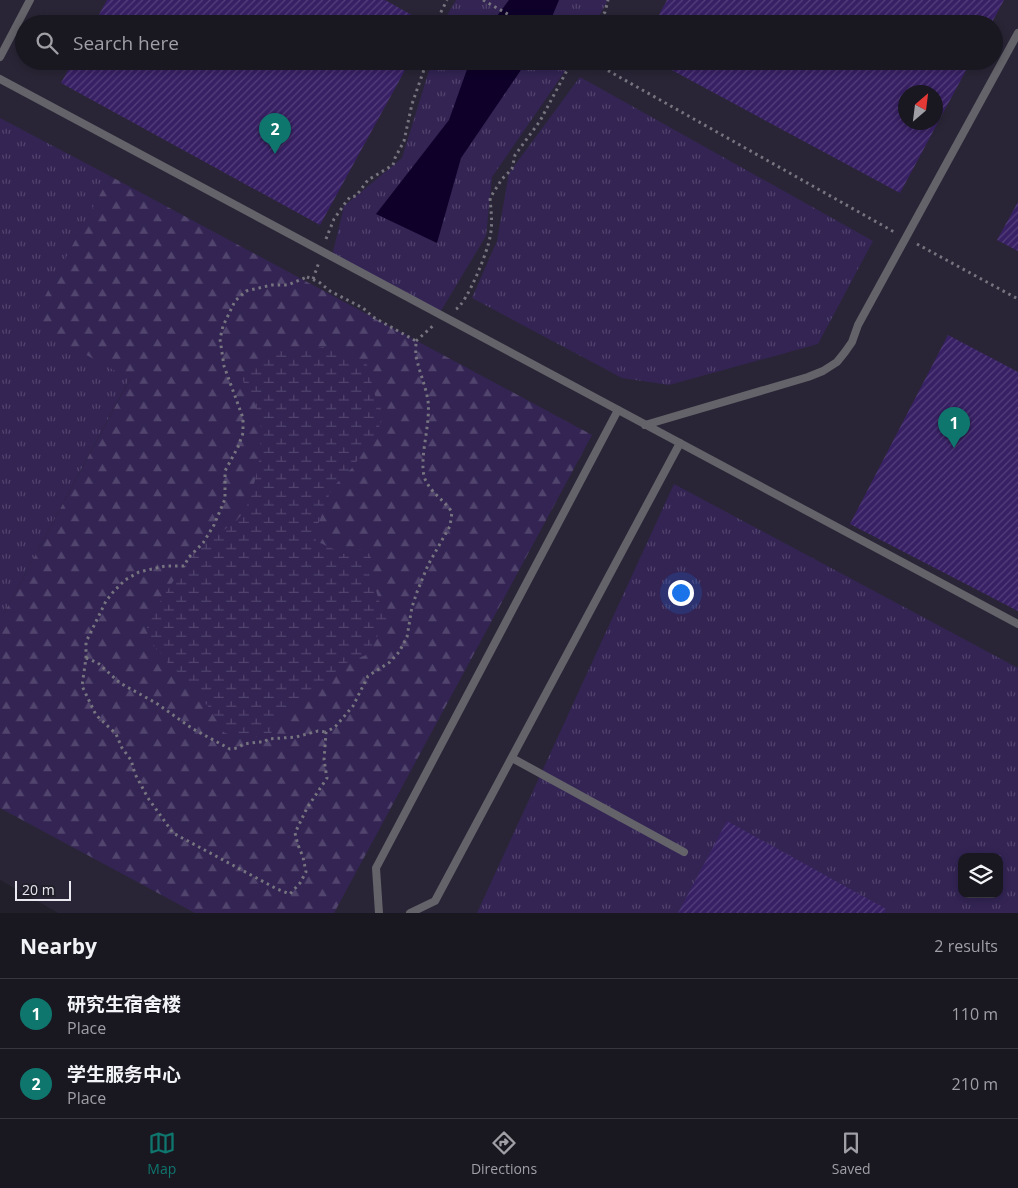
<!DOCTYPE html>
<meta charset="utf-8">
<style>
:root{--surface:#191720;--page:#26242d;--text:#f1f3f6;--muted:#9f9fa5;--line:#37363e;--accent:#0f766e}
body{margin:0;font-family:"Open Sans","Noto Sans SC",sans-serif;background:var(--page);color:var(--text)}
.controls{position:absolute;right:15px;bottom:15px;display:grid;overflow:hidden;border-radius:10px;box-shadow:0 2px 8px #0003}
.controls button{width:45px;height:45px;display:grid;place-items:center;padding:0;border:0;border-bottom:1px solid var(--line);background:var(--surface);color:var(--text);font:25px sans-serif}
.compass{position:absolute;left:898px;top:85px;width:45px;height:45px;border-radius:50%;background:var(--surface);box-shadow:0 2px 8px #0003;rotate:28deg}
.scale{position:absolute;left:15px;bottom:12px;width:56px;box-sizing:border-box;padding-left:5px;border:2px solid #e9e7ef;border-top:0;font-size:14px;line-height:18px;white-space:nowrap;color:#e9e7ef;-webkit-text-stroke:4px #211f2a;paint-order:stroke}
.you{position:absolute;left:680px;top:592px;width:18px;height:18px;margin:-12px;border:4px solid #fff;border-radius:50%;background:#1a73e8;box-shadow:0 0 0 8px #1a73e833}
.badge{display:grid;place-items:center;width:32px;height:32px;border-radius:50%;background:var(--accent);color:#fff;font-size:16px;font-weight:700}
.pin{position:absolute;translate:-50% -41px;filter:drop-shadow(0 1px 2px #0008)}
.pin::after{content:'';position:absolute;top:26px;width:18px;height:15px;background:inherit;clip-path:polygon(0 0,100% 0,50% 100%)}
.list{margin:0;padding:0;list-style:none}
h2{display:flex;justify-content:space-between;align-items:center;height:65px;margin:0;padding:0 20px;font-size:21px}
h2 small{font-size:16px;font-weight:400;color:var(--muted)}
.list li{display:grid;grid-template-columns:32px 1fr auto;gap:15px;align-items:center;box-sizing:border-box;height:70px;padding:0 20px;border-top:1px solid var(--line)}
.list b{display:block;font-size:19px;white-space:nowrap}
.list p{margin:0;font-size:16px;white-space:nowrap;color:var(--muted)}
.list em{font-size:16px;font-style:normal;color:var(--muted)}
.icon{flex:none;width:28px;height:28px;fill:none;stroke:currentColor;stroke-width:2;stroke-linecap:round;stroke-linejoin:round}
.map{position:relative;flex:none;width:1018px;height:913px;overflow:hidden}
.search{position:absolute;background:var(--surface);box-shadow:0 2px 8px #0003;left:15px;right:15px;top:15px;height:55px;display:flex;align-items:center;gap:12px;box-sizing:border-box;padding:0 18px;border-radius:28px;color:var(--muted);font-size:19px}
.sheet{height:205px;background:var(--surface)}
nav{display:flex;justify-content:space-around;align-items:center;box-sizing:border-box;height:70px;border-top:1px solid var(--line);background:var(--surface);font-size:14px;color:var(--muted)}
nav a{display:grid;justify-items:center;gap:2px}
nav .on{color:var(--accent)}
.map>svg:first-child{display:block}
.built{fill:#292536;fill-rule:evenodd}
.grass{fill:url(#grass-tufts);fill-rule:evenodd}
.forest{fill:url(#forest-firs)}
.wetland{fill:url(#wetland-marsh)}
.water{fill:#0e0029}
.building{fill:url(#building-hatch);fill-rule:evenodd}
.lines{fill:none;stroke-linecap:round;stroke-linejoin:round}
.path{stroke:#76747e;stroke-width:3;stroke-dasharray:2.5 4;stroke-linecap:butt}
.service{stroke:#646369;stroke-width:8}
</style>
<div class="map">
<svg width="1018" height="913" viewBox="0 0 1018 913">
<defs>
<pattern id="grass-tufts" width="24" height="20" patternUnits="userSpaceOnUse" patternTransform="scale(1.25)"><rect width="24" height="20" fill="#332454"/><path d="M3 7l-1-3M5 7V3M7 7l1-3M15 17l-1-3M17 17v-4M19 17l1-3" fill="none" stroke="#51446d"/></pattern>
<pattern id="forest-firs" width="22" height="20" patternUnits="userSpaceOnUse" patternTransform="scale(1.25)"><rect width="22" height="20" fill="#332454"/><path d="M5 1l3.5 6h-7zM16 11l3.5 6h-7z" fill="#51446d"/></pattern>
<pattern id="wetland-marsh" width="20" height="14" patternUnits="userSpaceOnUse" patternTransform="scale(1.25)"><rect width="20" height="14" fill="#332454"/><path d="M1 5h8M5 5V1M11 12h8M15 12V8" fill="none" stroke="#51446d"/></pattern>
<pattern id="building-hatch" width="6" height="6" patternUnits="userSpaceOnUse" patternTransform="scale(1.25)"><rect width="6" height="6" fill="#382065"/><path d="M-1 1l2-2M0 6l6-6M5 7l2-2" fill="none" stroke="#55407b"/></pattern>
</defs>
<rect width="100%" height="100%" fill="#211f2a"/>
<!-- built -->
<path class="built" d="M0,0h1018v913h-960l-58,-33zM24,24h970v37h-970zM906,92h30v30h-30zM962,857h37v37h-37z"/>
<!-- grass -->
<g class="grass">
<path d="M456,0h152l-13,24h-151l2,-7z"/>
<path d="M432,61h140l-80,116 -6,59 -47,78 -107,-58 12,-50 58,-48z"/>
<path d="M580,77l293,164 -55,103 -149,41 -47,-7 -150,-80 25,-57 12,-68z"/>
<path d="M0,118l110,58 -79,148 99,54 -130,243z"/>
<path d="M674,484l344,184v245h-541zM962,857h37v37h-37z"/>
</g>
<!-- forest -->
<path class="forest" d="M110,176l482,259 -258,478h-139l-195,-105v-187l130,-242 -100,-55z"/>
<!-- wetland -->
<path class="wetland" d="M330,346c10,10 24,11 36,15l10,38 8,16 -8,19 -24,34 -16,16 -6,9 -15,39 1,9 28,13 18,-5 9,6v9l-4,8 6,8 6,21 8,11 -1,10 -20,33 -20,8 -10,8 -12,16 -39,26 -7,7 -10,19c-9,-1 -16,-5 -25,-5 -10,-1 -9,3 -20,-2l-9,-17 -7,-10 -14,-14 -14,-18 -10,-7 -4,-9 -9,-8 -10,-19 15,-30 28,-43 14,-14 9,-4 25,-19 7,-8 8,-18 8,-38 1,-29 -4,-10 -1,-13 -3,-10 -8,-7 -3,-10 4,-8 8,-6 26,-15 21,3z"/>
<!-- water -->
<g class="water">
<path d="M509,0h50l-10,24h-58z"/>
<path d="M470,61h57l-66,97 -24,85 -61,-29 73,-94z"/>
</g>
<!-- building -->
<g class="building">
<path d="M107,0h278l43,24h-334z"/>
<path d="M667,0h337l-13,24h-337z"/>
<path d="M73,61h337l-90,164 -259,-142z"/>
<path d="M655,61h316l-71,132zM906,92h30v30h-30z"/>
<path d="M1018,202v49l-21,-11z"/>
<path d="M948,335l70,37v239l-168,-87z"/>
<path d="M727,821l159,88 -2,4h-206z"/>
</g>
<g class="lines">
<!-- path -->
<g class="path">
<path d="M483,0l42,24"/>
<path d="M435,24l12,-24"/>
<path d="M596,24l9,-12 3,-12"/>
<path d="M591,61l305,172"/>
<path d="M326,239l8,-20 12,-17 4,-5 6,-1 12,-16 25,-15 2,-7 9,-17 8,-37 15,-43"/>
<path d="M917,244l101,55"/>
<path d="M307,277l12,5 11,9 33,17 10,9 43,24c0,6 -1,13 1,19 3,14 9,27 11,41 3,24 -10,59 -3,78 6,14 18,20 27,33l-2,14 -22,39 -11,27 -5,15 -5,30 -8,15 -9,10 -22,14 -15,30 -18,21 -9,5 -2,28 3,18 -20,30 -12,25 3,12 5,12 3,15 -6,11 -10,11 -13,-5 -104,-56 -25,-35 -13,-24 -4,-14 -9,-12 -6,-14 -20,-19 -14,-29 4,-28v-16l20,-41 8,-10 11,-11 14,-8 26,-6h19l5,-9 14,-14 11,-18 11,-26v-28l13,-24 5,-14v-15l-19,-52 -4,-27 3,-13 12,-25 11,-10 26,-6h16z"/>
<path d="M313,279l6,-17"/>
<path d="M456,309c11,-6 32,-58 34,-72 3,-14 1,-25 0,-39l12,-19 10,-10 3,-14 25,-34 32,-60"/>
<path d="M416,341l19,-17"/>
<path d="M86,658l12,5 22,20 36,20 37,26 37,20 7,-1 7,-4 14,-2h6l4,-3 28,-2 22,-6 8,1"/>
</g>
<!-- service -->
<g class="service">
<path d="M0,57l30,-57"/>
<path d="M0,79l1018,545"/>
<path d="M645,425l163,-48 15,-6 14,-9 8,-10 7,-10 6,-17 160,-292"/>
<path d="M512,758l172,94"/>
<path d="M379,913l-3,-45 242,-458"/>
<path d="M410,913l25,-12 245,-458"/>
</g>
</g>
</svg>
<div class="controls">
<button><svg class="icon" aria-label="layers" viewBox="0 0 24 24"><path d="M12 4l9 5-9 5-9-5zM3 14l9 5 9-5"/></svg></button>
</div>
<svg class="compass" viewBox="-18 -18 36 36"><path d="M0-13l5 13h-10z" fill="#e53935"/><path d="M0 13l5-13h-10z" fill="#9f9fa5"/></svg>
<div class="scale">20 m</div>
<div class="you"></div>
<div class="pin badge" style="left:954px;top:448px">1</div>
<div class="pin badge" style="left:275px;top:154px">2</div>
<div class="search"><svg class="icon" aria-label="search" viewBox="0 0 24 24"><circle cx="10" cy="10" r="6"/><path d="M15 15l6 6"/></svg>Search here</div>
</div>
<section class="sheet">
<h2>Nearby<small>2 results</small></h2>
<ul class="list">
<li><span class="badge">1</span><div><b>研究生宿舍楼</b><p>Place</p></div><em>110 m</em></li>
<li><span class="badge">2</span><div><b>学生服务中心</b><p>Place</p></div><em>210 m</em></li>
</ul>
</section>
<nav>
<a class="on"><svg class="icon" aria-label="map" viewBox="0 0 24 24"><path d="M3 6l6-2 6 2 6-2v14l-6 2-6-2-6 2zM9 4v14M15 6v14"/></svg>Map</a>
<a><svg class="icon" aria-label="directions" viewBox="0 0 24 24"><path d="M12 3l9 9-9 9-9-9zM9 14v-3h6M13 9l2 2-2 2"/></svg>Directions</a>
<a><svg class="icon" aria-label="saved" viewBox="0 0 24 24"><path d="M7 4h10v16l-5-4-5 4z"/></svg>Saved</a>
</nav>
